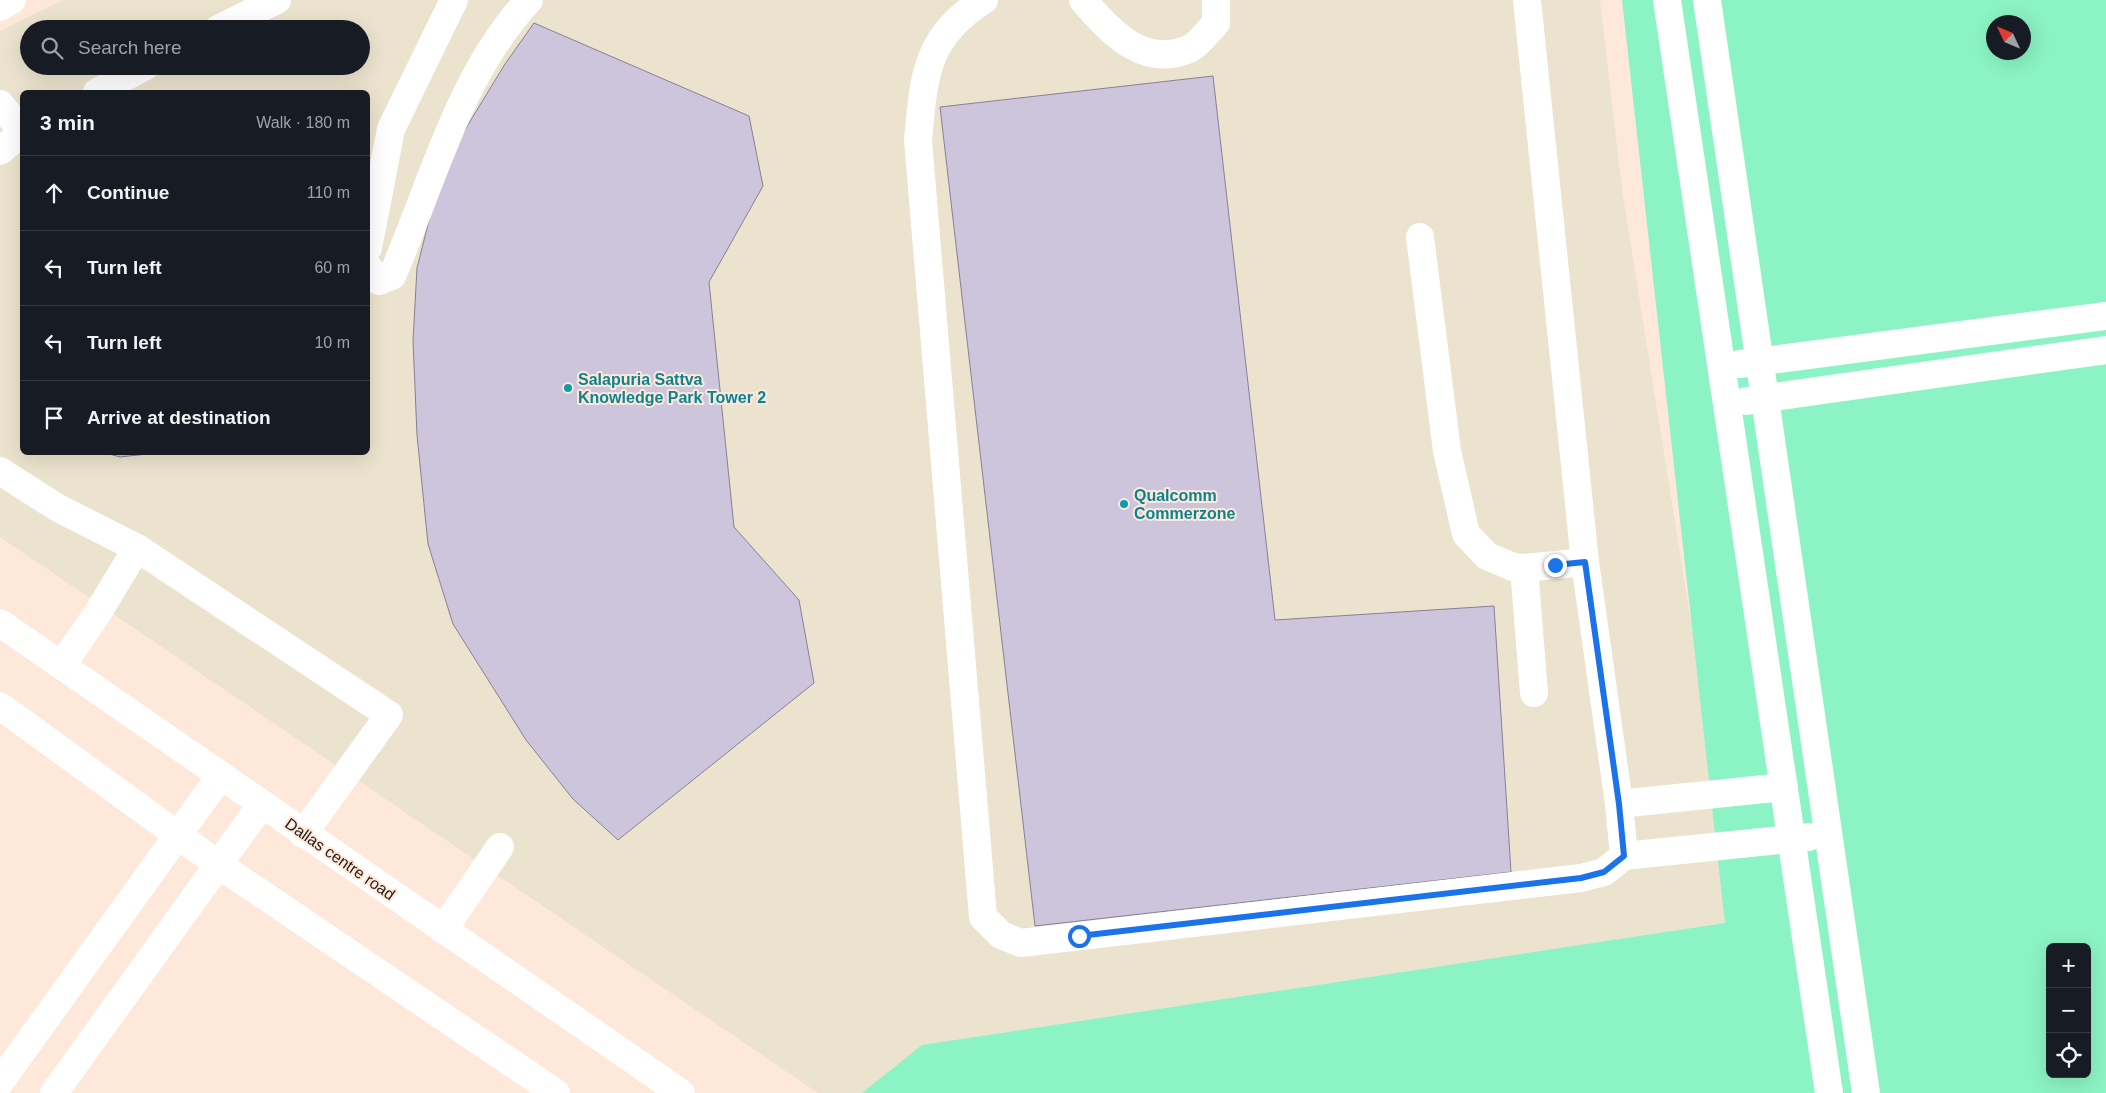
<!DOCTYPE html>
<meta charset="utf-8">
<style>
:root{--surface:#171b24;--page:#242831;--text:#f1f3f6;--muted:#9ea1a6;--line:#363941}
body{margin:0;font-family:Arial,sans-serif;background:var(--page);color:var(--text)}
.controls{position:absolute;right:15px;bottom:15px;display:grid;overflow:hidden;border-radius:8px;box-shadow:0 5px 20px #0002}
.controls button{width:45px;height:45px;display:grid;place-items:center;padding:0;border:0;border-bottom:1px solid var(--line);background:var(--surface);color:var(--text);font:25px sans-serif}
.compass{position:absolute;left:1986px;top:15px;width:45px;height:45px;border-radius:50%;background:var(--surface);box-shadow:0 5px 20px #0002;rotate:314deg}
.stop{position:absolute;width:15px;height:15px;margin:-11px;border:4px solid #1a73e8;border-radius:50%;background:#fff}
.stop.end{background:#1a73e8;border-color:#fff;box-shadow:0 1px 5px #0008}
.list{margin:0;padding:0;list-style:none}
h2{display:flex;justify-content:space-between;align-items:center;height:65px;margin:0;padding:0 20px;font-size:21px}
h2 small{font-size:16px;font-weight:400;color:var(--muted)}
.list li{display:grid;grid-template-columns:32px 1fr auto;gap:15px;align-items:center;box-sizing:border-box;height:75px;padding:0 20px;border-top:1px solid var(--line)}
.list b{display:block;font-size:19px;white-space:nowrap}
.list em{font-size:16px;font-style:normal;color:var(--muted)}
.icon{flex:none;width:28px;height:28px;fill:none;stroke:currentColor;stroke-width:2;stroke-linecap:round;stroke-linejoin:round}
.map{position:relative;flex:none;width:2106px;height:1093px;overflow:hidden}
.search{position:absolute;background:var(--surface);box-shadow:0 5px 20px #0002;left:20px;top:20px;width:350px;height:55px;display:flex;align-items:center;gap:12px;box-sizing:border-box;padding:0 18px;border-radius:28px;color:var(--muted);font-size:19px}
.panel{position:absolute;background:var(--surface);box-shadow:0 5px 20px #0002;left:20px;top:90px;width:350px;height:365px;border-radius:8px}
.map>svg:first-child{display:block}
.commercial{fill:#ebe3cd;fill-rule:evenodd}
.green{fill:#8bf3c4;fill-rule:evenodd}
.building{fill:#ccc5db;stroke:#878196}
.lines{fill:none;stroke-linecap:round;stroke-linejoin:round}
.minor{stroke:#fff;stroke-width:28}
.route{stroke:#1a73e8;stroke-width:6}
.culture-dot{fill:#0f9aa8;stroke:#fee8d9;stroke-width:2}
.labels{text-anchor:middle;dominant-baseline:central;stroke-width:4;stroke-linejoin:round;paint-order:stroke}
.culture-label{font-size:16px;font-weight:bold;fill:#0d838f;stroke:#fee8d9;text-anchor:start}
.street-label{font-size:16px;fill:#241c17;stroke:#fee8d9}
</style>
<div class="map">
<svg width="2106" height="1093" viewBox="0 0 2106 1093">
<rect width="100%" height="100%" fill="#fee8d9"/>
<!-- commercial -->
<path class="commercial" d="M63,0h1537l22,190 72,451 32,282 -803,122 -61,48h-44l-818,-556v-506zM29,29h332v37h-332zM22,92h346v360h-346z"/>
<!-- green -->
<path class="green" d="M1622,0h484v1093h-1244l60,-48 803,-122zM1994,22h30v30h-30zM2050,947h37v127h-37z"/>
<!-- building -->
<g class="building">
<path d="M534,23l215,93 14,70 -54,96 25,245 65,73 15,83 -196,157 -45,-41 -47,-59 -73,-116 -25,-80 -11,-109 -4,-94 4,-73 24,-95 28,-50 36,-59z"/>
<path d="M1213,76l62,544 219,-14 17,266 -476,54 -95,-819z"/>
<path d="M102,452h63l-45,5z"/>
</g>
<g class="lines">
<!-- minor -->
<g class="minor">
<path d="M984,0c-59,37 -60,76 -66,140l65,777 18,18 20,8 560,-65 23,-6 20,-16 -5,-52 -34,-242 -58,-562"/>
<path d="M1083,0c27,32 62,70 108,48 9,-5 18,-18 25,-25v-23"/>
<path d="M1667,0l162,1093"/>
<path d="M1707,0l159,1093"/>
<path d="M0,7l12,-7"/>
<path d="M218,29l59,-29"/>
<path d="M97,92l49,-26"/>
<path d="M0,104l22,27"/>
<path d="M0,151l22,-18"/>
<path d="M1420,237l27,214 19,83 21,22 26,11 11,1 61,-6"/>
<path d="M368,248l23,-119 63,-129"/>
<path d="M368,267l11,14 13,-5c41,-94 66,-199 137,-276"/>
<path d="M1740,364l366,-48"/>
<path d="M1746,401l360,-51"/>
<path d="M0,471l58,37 79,40 252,167 -86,119"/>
<path d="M1524,568l10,125"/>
<path d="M0,623c227,156 453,314 681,470"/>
<path d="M62,665l35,-51 40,-66"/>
<path d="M0,706l219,159 337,228"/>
<path d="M1619,804l165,-17"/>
<path d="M1624,856l185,-19"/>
<path d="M443,930l57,-83"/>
<path d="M0,1082l221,-307"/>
<path d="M54,1093l208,-289"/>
</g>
</g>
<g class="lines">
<!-- route -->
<path class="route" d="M1079,936l502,-58 23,-6 20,-16 -5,-52 -34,-242 -30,3"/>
</g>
<!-- markers -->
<g class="culture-dot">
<circle cx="568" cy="388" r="5"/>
<circle cx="1124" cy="504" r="5"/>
</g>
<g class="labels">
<!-- culture labels -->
<g class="culture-label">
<text x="578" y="379">Salapuria Sattva<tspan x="578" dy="18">Knowledge Park Tower 2</tspan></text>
<text x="1134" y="495">Qualcomm<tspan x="1134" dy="18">Commerzone</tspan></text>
</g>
<!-- street labels -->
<g class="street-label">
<text transform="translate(340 859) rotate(35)">Dallas centre road</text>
</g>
</g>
</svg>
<div class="controls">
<button>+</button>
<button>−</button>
<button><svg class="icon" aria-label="locate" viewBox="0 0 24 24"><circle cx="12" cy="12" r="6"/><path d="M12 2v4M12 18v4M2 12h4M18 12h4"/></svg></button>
</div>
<svg class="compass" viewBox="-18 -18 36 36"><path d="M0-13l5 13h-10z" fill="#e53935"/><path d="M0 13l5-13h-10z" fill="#9ea1a6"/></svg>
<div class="stop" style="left:1079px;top:936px"></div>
<div class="stop end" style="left:1555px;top:565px"></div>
<div class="search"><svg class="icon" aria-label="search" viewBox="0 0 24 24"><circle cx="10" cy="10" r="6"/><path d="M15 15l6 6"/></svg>Search here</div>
<section class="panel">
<h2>3 min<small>Walk · 180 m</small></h2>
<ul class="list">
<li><svg class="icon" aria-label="ahead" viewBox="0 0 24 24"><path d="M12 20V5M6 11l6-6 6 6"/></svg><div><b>Continue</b></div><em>110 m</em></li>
<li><svg class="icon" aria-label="left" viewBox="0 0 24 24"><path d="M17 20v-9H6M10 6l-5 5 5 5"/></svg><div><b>Turn left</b></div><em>60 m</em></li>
<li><svg class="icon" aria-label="left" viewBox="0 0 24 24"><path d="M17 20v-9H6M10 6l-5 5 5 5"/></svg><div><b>Turn left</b></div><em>10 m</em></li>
<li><svg class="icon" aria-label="arrive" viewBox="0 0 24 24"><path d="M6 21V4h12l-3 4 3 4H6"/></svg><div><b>Arrive at destination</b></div></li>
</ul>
</section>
</div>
